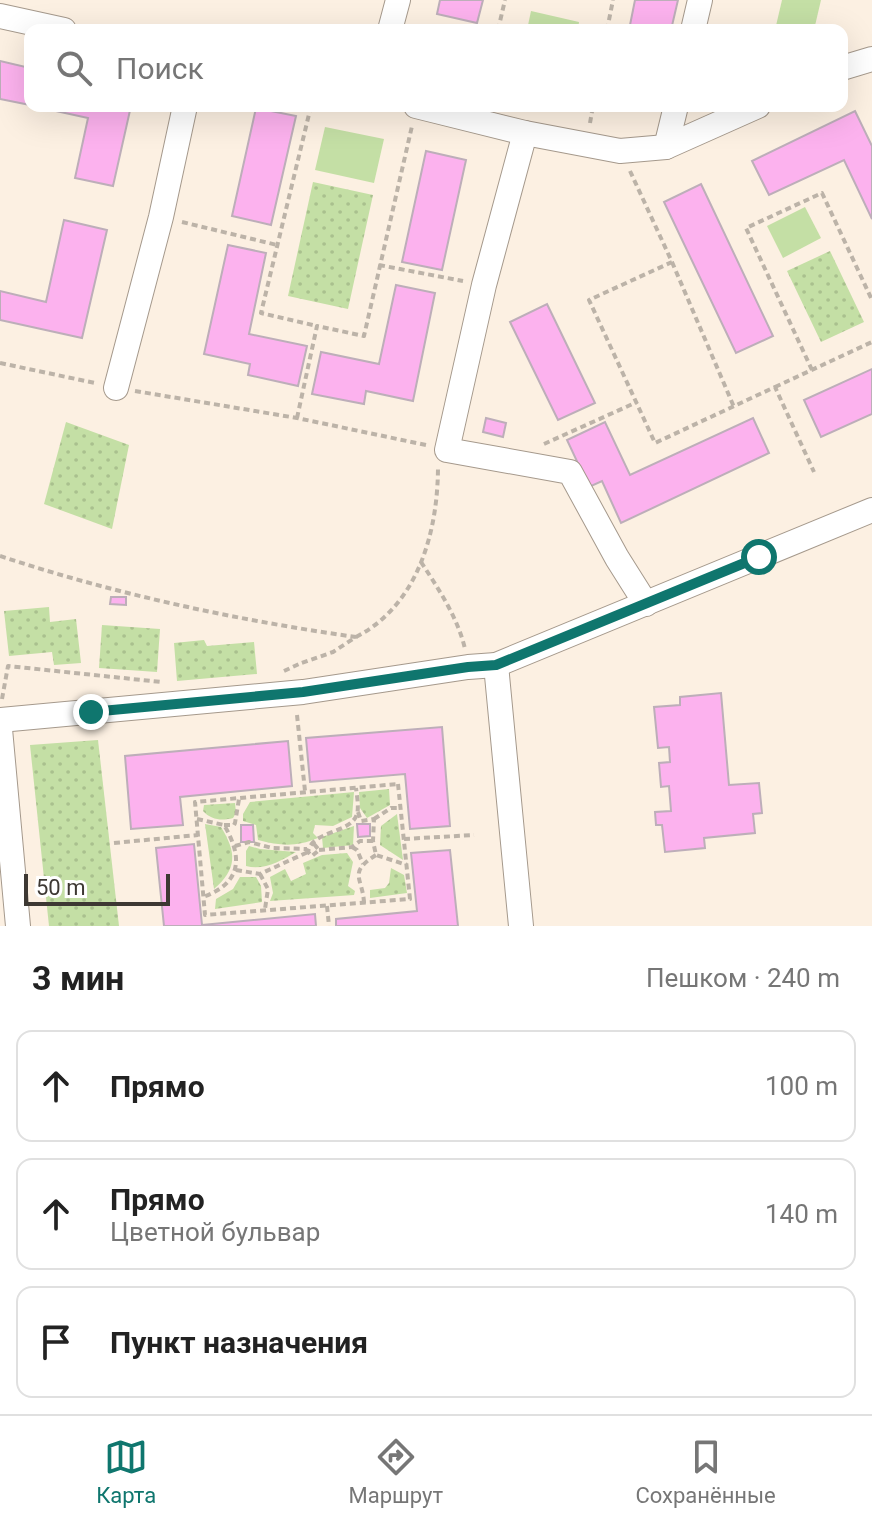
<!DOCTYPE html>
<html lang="ru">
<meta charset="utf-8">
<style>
:root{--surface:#fff;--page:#f2f2f2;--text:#222;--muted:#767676;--line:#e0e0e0;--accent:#0f766e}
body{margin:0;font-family:Roboto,sans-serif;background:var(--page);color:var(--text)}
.scale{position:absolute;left:24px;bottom:20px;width:146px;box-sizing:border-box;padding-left:8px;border:4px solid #3d3833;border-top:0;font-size:22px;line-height:28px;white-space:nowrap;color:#3d3833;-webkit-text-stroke:6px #fff;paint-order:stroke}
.stop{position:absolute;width:24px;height:24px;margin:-18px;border:6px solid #0f766e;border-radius:50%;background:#fff}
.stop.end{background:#0f766e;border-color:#fff;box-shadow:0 2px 8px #0008}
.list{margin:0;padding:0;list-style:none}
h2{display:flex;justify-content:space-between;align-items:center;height:104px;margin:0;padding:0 32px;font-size:34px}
h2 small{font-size:26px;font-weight:400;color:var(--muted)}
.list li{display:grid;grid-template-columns:52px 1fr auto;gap:24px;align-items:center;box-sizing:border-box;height:112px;margin:0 16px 16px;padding:0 16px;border:2px solid var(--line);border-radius:16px}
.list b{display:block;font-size:30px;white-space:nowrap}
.list p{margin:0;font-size:26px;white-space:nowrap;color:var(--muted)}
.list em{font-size:26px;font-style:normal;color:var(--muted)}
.icon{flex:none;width:44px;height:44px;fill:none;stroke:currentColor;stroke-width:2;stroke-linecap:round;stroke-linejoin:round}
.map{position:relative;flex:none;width:872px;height:926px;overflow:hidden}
.search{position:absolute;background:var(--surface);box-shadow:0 8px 32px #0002;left:24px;right:24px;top:24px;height:88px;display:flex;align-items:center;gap:20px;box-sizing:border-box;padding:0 28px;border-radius:16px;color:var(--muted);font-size:30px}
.sheet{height:488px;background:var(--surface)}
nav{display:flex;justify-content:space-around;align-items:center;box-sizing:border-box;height:112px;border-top:2px solid var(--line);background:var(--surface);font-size:22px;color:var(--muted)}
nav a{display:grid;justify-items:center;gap:4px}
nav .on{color:var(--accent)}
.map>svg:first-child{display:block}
.grass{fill:url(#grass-dots)}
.pitch{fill:#c4dfa5}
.building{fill:#fcb2ee;stroke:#bdaeb9;stroke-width:2}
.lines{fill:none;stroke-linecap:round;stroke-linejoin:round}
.minor-casing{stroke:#a5998c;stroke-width:26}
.path{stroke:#bcb3a8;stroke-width:4;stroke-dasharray:6 4;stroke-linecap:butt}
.minor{stroke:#fff;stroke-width:24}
.route{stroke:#0f766e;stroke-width:10}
</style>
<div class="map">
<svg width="872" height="926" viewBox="0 0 872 926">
<defs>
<pattern id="grass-dots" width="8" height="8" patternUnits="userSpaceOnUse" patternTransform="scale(2)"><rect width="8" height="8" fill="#c4dfa5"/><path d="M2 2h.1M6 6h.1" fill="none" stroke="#a9c08e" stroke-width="1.8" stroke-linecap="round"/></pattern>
</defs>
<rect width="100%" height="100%" fill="#fcf0e2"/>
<!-- grass -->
<g class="grass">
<path d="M313,182l60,13 -25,114 -60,-13z"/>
<path d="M830,251l34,71 -43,20 -34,-71z"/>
<path d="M66,422l63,23 -17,84 -68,-25z"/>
<path d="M49,607l1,15 26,-3 5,44 -27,2 -2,-13 -43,4 -5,-45z"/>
<path d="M102,625l58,4 -3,43 -58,-4z"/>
<path d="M204,640l3,6 47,-4 3,32 -80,7 -3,-38z"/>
<path d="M98,740l21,186h-70l-19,-181z"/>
<path d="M389,789l1,16 -23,13 -7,-10 -1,-16z"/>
<path d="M354,792l-2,25 -19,9 -18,-1 -2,8 5,5c-22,9 -37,8 -60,2l-2,-15 -13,-4v-7l7,-12z"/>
<path d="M235,803l1,10 -3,5c-11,3 -22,2 -30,-7l1,-6z"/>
<path d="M397,814l6,46 -23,-15 1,-19z"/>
<path d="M205,824l16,3c16,26 16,42 -7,62z"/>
<path d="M354,826l-1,19 -30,3 -1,-11z"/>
<path d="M249,846l11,3 36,3c-15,9 -33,19 -50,14v-15z"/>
<path d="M347,853l6,9 -5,24 7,5 -1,4 -84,6 3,-8 -3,-16 15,-8 6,12 15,-7 -3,-11 19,-8z"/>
<path d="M391,868l13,7 3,18 -37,5v-8l15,-2 4,-5z"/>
<path d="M240,877h16l5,9 1,16 -47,7 1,-10 17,-10z"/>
</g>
<!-- pitch -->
<g class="pitch">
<path d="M782,0h39l-7,30h-39z"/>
<path d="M531,11l48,11 -1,8h-51z"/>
<path d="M325,127l59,12 -10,44 -59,-13z"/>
<path d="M805,207l16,31 -38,20 -16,-32z"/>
</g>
<!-- building -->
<g class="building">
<path d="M440,0h43l-6,23 -40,-9z"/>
<path d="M635,0h43l-7,30h-42z"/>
<path d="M0,61l30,7v37l-30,-6z"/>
<path d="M33,106h98l-18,80 -38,-8 13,-60z"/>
<path d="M256,108l40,8 -25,109 -39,-9z"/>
<path d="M855,111l17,35v73l-28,-59 -75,35 -17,-34z"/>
<path d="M426,151l40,9 -24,110 -40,-8z"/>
<path d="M701,184l72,152 -37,17 -72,-151z"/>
<path d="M64,220l43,10 -25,108 -82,-18v-29l46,11z"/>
<path d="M228,245l38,8 -17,81 58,12 -9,40 -50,-11 2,-11 -46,-10z"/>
<path d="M396,285l39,8 -22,108 -47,-10 -2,13 -52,-10 9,-42 58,12z"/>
<path d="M547,304l48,99 -37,17 -48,-98z"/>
<path d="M872,369v45l-51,23 -17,-37z"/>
<path d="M486,418l20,5 -3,14 -20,-5z"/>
<path d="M753,418l16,35 -148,70 -19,-42 -13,6 -22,-47 38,-18 25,53z"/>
<path d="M111,597h15v8l-16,-1z"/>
<path d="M721,693l8,92 30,-2 3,30 -9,1 2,19 -51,5 1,10 -40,4 -3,-27h-6l-1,-13 16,-1 -2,-25 -8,1 -2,-24 11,-1 -1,-15 -11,1 -4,-41 26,-2v-8z"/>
<path d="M442,727l8,99 -40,3 -5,-55 -95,8 -4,-44z"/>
<path d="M288,741l4,45 -112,11 3,28 -52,4 -6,-73z"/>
<path d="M357,824h13v12l-12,1z"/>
<path d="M241,825h12l1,17h-13z"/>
<path d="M194,844l8,81 113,-11 1,12h-152l-8,-78z"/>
<path d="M450,850l8,76h-122v-7l81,-8 -6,-58z"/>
</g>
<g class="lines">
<defs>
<g id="minor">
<path d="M0,16l64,14"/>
<path d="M390,30l8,-30"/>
<path d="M693,30l7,-30"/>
<path d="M842,68l30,-9"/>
<path d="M416,106l109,27 95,18 46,-4 92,-41"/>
<path d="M525,133l-41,152 -37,165 123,22 47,86 29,46"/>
<path d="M666,147l10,-41"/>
<path d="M116,388l45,-171 24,-111"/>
<path d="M496,665l25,261"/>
<path d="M0,720l303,-28 165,-25 28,-2 376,-155"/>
<path d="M0,729l18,197"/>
</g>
</defs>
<!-- minor casing -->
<use href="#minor" class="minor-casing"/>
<!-- path -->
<g class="path">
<path d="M498,30l7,-30"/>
<path d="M607,30l6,-30"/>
<path d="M311,106l-50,207 56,13"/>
<path d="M590,123l3,-17"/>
<path d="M630,171l42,91 -83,38 66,143 120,-56 39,85"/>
<path d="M182,222l95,23"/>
<path d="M672,262l62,145"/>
<path d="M379,265l84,16"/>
<path d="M0,363l95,20"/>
<path d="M812,370l-66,-142 76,-35 50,107"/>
<path d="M775,387l97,-45"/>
<path d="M135,391l162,27 129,27"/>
<path d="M297,418l20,-92 47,10 48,-210"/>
<path d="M544,444l93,-42"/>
<path d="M0,556c115,38 235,64 356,81l-23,15 -34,12"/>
<path d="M421,562c17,26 37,56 44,87"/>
<path d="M356,637c62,-32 82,-105 82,-171"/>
<path d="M284,671l15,-7v3"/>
<path d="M2,699l6,-33 153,16"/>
<path d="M297,715l8,76"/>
<path d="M398,784l12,115 -205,16 -10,-113z"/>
<path d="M358,812l3,9 13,-2 -1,22 3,14 31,10"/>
<path d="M197,819l27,6c19,32 18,58 -21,72"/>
<path d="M374,819l17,-11h9"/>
<path d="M224,825h10l1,-2 4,-24"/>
<path d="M404,839l70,-4"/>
<path d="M114,843l84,-8"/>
<path d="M314,844l5,6 -7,6 -4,-4c4,-22 43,-18 49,-38 2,-7 0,-18 -1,-26"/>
<path d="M235,846l14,-4 23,6 35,1"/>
<path d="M352,847l5,3 6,14"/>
<path d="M319,850l33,-3 8,-6h13"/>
<path d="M236,870l24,4 48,-22"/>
<path d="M260,874l8,15 -3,20"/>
<path d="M364,903c-1,-25 -17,-30 12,-48"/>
<path d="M327,906l2,20"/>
</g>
<!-- minor -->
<use href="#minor" class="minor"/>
</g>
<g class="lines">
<!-- route -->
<path class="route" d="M91,712l212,-20 165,-25 28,-2 263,-108"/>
</g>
</svg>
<div class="scale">50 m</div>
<div class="stop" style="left:759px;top:557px"></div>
<div class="stop end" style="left:91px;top:712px"></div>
<div class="search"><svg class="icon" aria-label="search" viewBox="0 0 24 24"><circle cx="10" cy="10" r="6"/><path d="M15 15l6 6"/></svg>Поиск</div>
</div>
<section class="sheet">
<h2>3 мин<small>Пешком · 240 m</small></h2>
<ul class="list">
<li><svg class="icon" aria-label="ahead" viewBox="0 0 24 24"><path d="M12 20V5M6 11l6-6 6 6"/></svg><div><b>Прямо</b></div><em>100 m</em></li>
<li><svg class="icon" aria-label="ahead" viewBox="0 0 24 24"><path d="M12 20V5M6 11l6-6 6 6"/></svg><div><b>Прямо</b><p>Цветной бульвар</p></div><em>140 m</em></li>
<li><svg class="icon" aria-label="arrive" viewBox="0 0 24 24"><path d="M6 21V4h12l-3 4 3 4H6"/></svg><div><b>Пункт назначения</b></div></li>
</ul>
</section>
<nav>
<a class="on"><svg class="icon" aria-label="map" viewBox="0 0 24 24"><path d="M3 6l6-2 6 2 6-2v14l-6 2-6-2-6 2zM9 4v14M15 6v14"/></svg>Карта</a>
<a><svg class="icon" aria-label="directions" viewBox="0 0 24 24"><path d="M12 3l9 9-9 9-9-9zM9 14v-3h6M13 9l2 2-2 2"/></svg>Маршрут</a>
<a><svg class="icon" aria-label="saved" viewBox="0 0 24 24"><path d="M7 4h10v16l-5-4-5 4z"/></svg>Сохранённые</a>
</nav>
